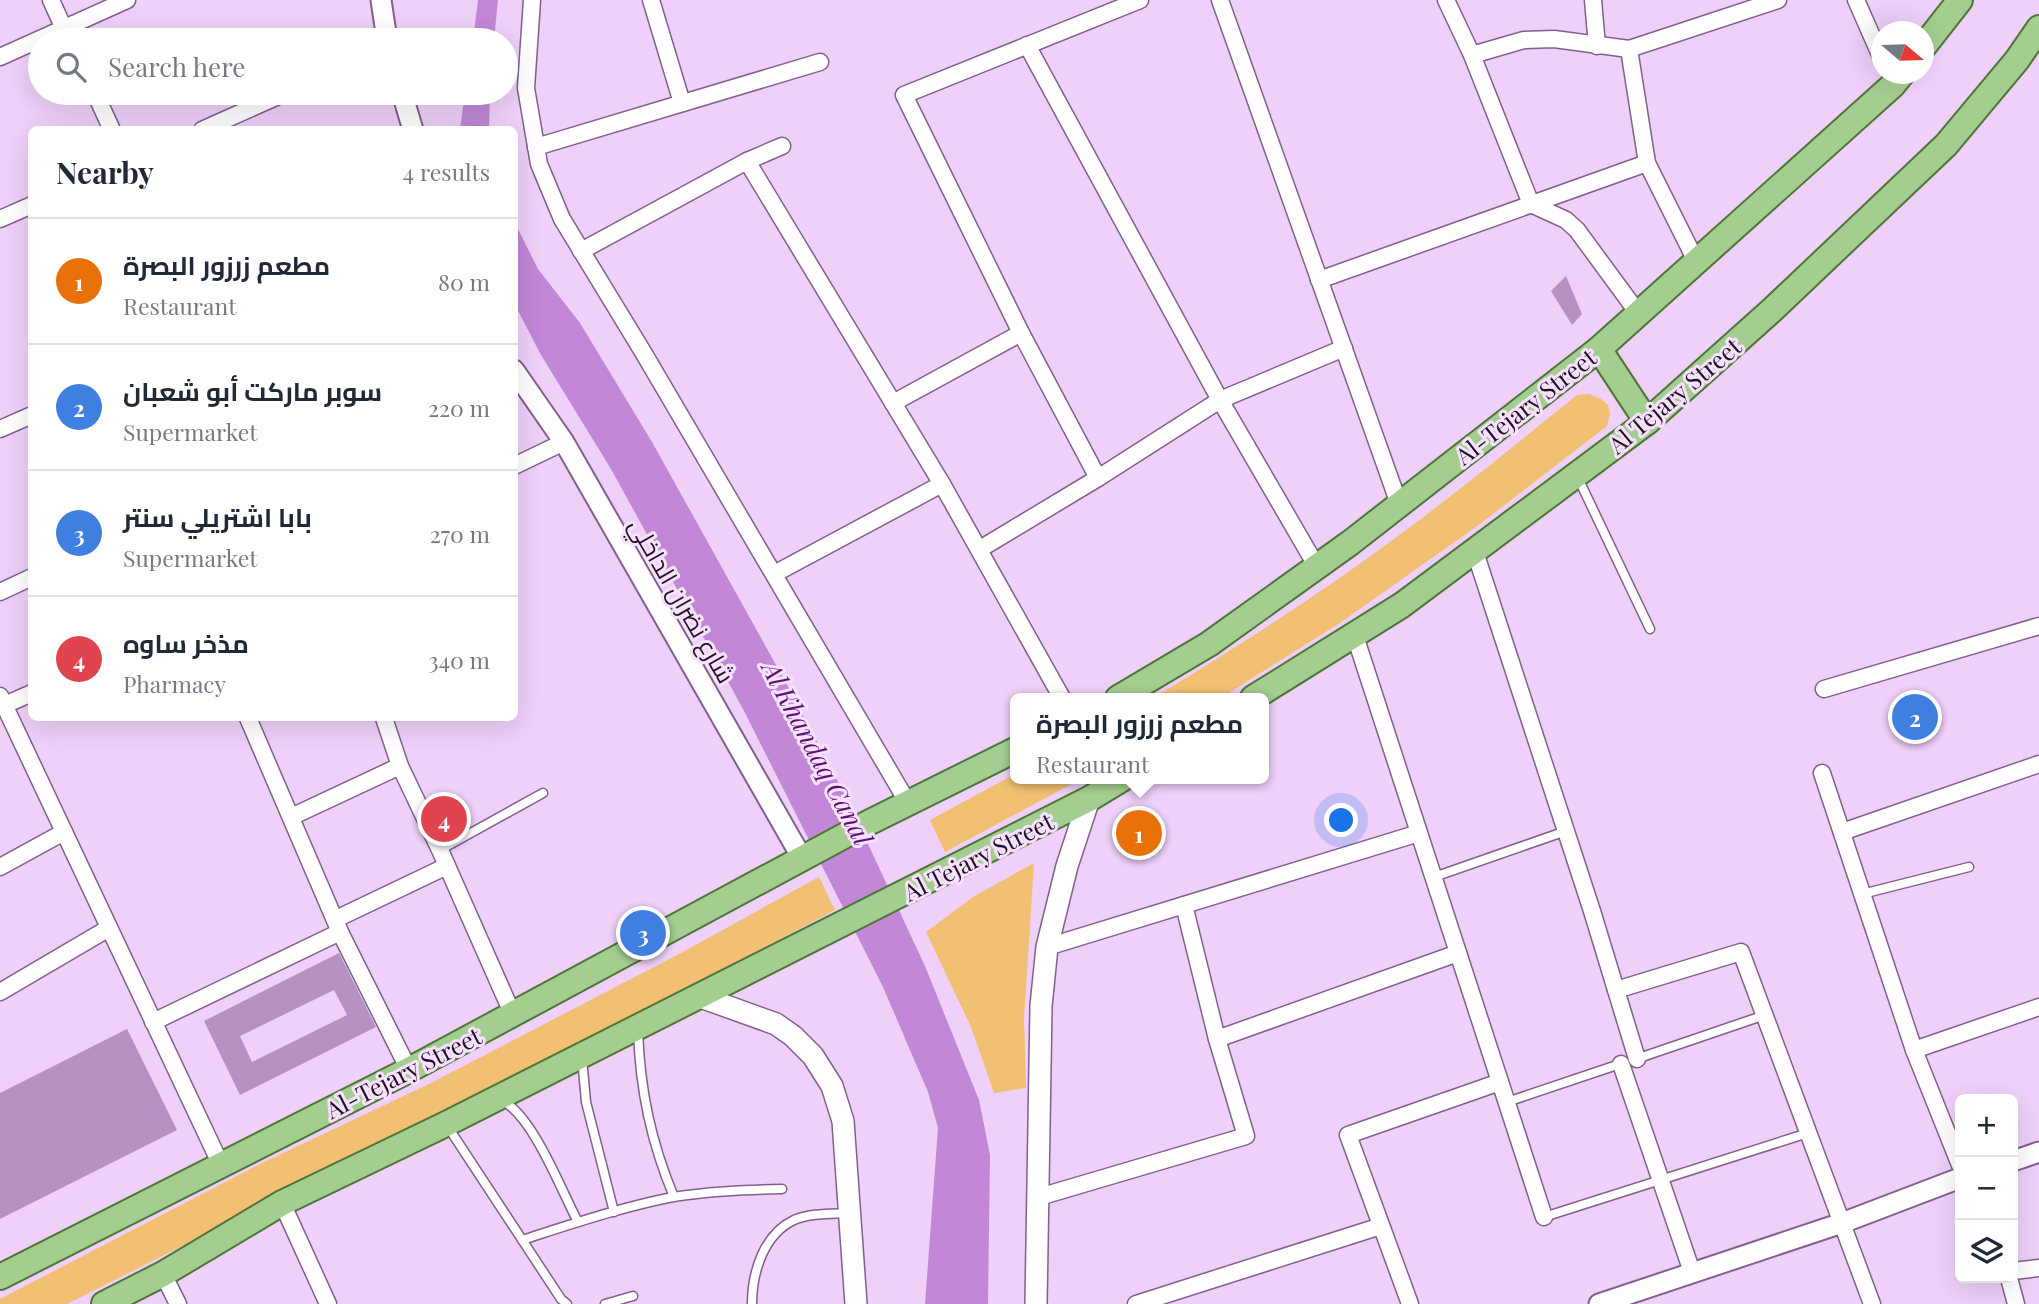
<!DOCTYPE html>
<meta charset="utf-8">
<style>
:root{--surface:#fff;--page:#f2f2f3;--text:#1f2937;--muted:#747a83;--line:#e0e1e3;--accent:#db2777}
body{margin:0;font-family:"Playfair Display",Cairo,serif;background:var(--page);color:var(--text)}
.controls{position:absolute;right:21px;bottom:21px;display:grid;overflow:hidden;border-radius:10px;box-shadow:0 7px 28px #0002}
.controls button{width:63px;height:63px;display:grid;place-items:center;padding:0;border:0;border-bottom:2px solid var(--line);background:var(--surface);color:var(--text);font:35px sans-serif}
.compass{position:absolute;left:1871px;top:21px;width:63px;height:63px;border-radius:50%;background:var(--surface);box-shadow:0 7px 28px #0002;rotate:109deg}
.you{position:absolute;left:1342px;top:821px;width:24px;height:24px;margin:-18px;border:5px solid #fff;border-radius:50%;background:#1a73e8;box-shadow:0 0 0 10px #1a73e833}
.badge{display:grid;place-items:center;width:46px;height:46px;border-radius:50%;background:var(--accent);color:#fff;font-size:23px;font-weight:700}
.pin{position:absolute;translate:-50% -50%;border:4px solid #fff;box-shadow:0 2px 7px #0006}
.popup{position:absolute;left:1010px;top:693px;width:259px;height:91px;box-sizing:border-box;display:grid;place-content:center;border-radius:10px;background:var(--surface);filter:drop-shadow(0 2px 5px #0005);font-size:23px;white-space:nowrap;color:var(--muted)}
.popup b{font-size:26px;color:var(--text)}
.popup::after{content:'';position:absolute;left:50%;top:100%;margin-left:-14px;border:14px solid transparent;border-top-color:var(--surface)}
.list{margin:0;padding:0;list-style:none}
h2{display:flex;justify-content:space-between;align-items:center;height:91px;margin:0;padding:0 28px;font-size:30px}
h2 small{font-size:23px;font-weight:400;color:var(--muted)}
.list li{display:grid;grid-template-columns:46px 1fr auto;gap:21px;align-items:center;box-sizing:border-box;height:126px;padding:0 28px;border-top:2px solid var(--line)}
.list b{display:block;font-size:26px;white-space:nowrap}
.list p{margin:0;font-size:23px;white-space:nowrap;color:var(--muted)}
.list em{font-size:23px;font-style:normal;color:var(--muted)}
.icon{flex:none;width:38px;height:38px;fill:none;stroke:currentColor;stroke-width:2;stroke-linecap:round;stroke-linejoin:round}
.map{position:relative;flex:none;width:2039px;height:1304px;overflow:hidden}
.search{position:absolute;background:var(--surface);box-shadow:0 7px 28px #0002;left:28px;top:28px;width:490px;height:77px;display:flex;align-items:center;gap:18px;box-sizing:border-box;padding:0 24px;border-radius:38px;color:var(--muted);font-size:26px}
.panel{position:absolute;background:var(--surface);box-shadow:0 7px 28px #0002;left:28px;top:126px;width:490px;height:595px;border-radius:10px}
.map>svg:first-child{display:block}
.green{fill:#f2c072}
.water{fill:#c287d7}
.building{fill:#b592c2;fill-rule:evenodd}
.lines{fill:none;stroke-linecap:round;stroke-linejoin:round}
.service-casing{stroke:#81608d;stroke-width:11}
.minor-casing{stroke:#81608d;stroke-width:19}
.tertiary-casing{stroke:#81608d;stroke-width:23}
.secondary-casing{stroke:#81608d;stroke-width:24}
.primary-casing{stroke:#4e753a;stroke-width:28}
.service{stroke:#fff;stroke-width:8}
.minor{stroke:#fff;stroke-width:16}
.tertiary{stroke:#fff;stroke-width:19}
.secondary{stroke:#fff;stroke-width:21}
.primary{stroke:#a4cd90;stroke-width:24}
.labels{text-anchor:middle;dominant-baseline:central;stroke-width:6;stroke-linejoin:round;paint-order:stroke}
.street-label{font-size:24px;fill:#1f1223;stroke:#f7e1ff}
.water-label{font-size:26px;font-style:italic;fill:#5c1072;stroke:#f7e1ff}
</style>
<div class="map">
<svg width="2039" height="1304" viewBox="0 0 2039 1304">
<rect width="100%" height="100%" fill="#eed0f9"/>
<!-- green -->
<g class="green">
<path d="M1589,394l12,5 7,6 2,9 -3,12 -127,98 -140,99 -119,75h-68c75,-45 148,-92 219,-143 70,-50 138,-106 205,-160z"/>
<path d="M1015,774v5h66l-136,73 -15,-32z"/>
<path d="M1034,863l-10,156 2,69 -32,5 -23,-66 -45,-95 47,-35z"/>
<path d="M819,877l16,33 -310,163 -458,231h-67v-5l262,-136 167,-79 250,-130z"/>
</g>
<!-- water -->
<g class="water">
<path d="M478,0h20l-4,40h-21z"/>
<path d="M465,93h25l-1,36h-29z"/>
<path d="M514,221l24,48 42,54 72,119 133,239 61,116 79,169 54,134 11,55 -2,149h-63l13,-176 -10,-36 -45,-105 -140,-278 -132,-240 -70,-114 -26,-50z"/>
</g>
<!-- building -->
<g class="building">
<path d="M1566,276l16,38 -10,11 -21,-34z"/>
<path d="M339,953l37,74 -136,68 -36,-74zM334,990l13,25 -95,47 -12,-26z"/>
<path d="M127,1029l50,101 -177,89v-126z"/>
</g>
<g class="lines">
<defs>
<g id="service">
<path d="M1578,478l72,151"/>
<path d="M440,850l103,-57"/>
<path d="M1434,877l132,-46"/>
<path d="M1862,894l107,-27"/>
<path d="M638,1030c2,60 13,112 36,167"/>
<path d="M582,1058l4,44 28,110"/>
<path d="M1636,1059l129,-44"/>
<path d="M503,1101c31,17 58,89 75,121"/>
<path d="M1507,1102l116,-39"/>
<path d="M448,1127l113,172 6,5"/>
<path d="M1544,1217l264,-84"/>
<path d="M522,1240c50,-16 100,-33 151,-43 36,-6 73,-7 109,-8"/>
<path d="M605,1304l28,-8"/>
<path d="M752,1304c0,-32 12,-70 42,-84 16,-7 38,-6 55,-7"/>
</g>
<g id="minor">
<path d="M51,0l18,40"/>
<path d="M532,0l-6,88 13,76 23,55 81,133 265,451"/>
<path d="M651,0l31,103"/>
<path d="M1220,0l179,504"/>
<path d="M1446,0l26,55 59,149 35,16 11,10 61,83"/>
<path d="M1593,0l4,46"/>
<path d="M1856,0l26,59"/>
<path d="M1027,45l193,355 97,167"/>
<path d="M1629,49l18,114 49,98"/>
<path d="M1472,55l52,-15 30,-1 75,10 149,-49"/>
<path d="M0,57l127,-57"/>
<path d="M95,93l17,37"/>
<path d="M202,130l83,-37"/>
<path d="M536,147l284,-85"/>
<path d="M747,161l195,323 120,214"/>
<path d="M0,219l32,-14"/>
<path d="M581,251l166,-90 35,-15"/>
<path d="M1319,280l328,-117"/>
<path d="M893,403l128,-70"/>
<path d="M0,429l32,-14"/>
<path d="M514,466l50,-24"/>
<path d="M1098,478l-77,-145 -117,-238 236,-95"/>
<path d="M980,549l118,-71 122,-78 124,-52"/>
<path d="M1475,552l117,359 45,148"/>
<path d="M774,574l168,-90"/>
<path d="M0,592l32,-15"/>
<path d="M1355,636l189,581"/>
<path d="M1824,689l215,-63"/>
<path d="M0,696l221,469"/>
<path d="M0,707l32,-14"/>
<path d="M248,718l92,214 69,138"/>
<path d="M384,718l16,48 40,84 73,165"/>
<path d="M1822,773l92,277 46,115"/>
<path d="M291,817l109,-51"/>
<path d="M1842,832l197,-68"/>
<path d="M0,867l64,-35"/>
<path d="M336,919l111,-53"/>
<path d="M1047,947l372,-114"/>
<path d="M1616,990l125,-38 131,352"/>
<path d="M0,992l109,-64"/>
<path d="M153,1022l187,-90"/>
<path d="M1217,1039l241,-86"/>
<path d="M1914,1050l125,-43"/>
<path d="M1621,1064l71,208"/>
<path d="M1039,1197l207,-61 -29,-97 -33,-134"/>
<path d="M282,1203l46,101"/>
<path d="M2013,1271l26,-3"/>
<path d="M163,1274l15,30"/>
<path d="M2009,1278l7,26"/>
<path d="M1136,1304l245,-78"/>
<path d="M1410,1304l-62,-169 152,-53"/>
</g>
<g id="tertiary">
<path d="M381,0l6,40"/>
<path d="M402,93l11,37"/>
<path d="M514,370l50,72 238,416"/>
<path d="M2013,1161l26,-9"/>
<path d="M1599,1304l243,-81 118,-45"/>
</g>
<g id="secondary">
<path d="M698,996l78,28 17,12 20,20 19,30 11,35 13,183"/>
<path d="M1036,1304l5,-298 6,-59 20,-81 22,-67"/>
</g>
<g id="primary">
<path d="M1924,46l36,-46"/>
<path d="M1599,349l48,73"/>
<path d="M1118,698l91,-54 141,-101 249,-194 294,-264 9,-11"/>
<path d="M1253,698l149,-93 245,-183 125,-112 174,-165 71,-85 22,-32"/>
<path d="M0,1277l409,-207 459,-247 147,-73"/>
<path d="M104,1304l59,-30 119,-71 164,-79 643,-325 33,-20"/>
</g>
</defs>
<!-- service casing -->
<use href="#service" class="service-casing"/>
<!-- minor casing -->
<use href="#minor" class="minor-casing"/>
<!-- tertiary casing -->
<use href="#tertiary" class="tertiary-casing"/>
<!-- secondary casing -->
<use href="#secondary" class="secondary-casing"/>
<!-- primary casing -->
<use href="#primary" class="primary-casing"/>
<!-- service -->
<use href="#service" class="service"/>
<!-- minor -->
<use href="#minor" class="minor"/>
<!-- tertiary -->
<use href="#tertiary" class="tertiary"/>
<!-- secondary -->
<use href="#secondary" class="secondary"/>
<!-- primary -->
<use href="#primary" class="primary"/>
</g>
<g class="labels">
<!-- street labels -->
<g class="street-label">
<text transform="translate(1674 395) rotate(-40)">Al Tejary Street</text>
<text transform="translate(1525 406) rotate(-38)">Al-Tejary Street</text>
<text transform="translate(683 600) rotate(60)">شارع نضران الداخلي</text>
<text transform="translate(978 856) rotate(-27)">Al Tejary Street</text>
<text transform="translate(403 1072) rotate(-27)">Al-Tejary Street</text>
</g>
<!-- water labels -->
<g class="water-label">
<text transform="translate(818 753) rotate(62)">Al Khandaq Canal</text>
</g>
</g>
</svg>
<div class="controls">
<button>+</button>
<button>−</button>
<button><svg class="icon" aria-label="layers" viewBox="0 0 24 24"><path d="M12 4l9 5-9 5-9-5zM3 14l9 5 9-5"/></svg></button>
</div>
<svg class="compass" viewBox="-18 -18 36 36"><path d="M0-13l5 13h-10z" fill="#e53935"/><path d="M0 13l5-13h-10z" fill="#747a83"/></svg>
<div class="you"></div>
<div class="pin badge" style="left:1139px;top:833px;background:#e8710a">1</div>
<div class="popup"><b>مطعم زرزور البصرة</b>Restaurant</div>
<div class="pin badge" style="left:1915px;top:717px;background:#3f7fe0">2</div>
<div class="pin badge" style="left:643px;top:933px;background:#3f7fe0">3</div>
<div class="pin badge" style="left:444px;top:819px;background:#e0444e">4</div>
<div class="search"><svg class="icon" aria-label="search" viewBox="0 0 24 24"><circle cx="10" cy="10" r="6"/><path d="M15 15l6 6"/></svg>Search here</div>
<section class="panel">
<h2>Nearby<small>4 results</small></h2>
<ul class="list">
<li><span class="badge" style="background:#e8710a">1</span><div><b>مطعم زرزور البصرة</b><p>Restaurant</p></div><em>80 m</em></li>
<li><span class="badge" style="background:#3f7fe0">2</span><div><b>سوبر ماركت أبو شعبان</b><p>Supermarket</p></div><em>220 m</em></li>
<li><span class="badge" style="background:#3f7fe0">3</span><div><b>بابا اشتريلي سنتر</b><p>Supermarket</p></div><em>270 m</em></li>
<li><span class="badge" style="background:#e0444e">4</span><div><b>مذخر ساوه</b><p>Pharmacy</p></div><em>340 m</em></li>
</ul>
</section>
</div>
